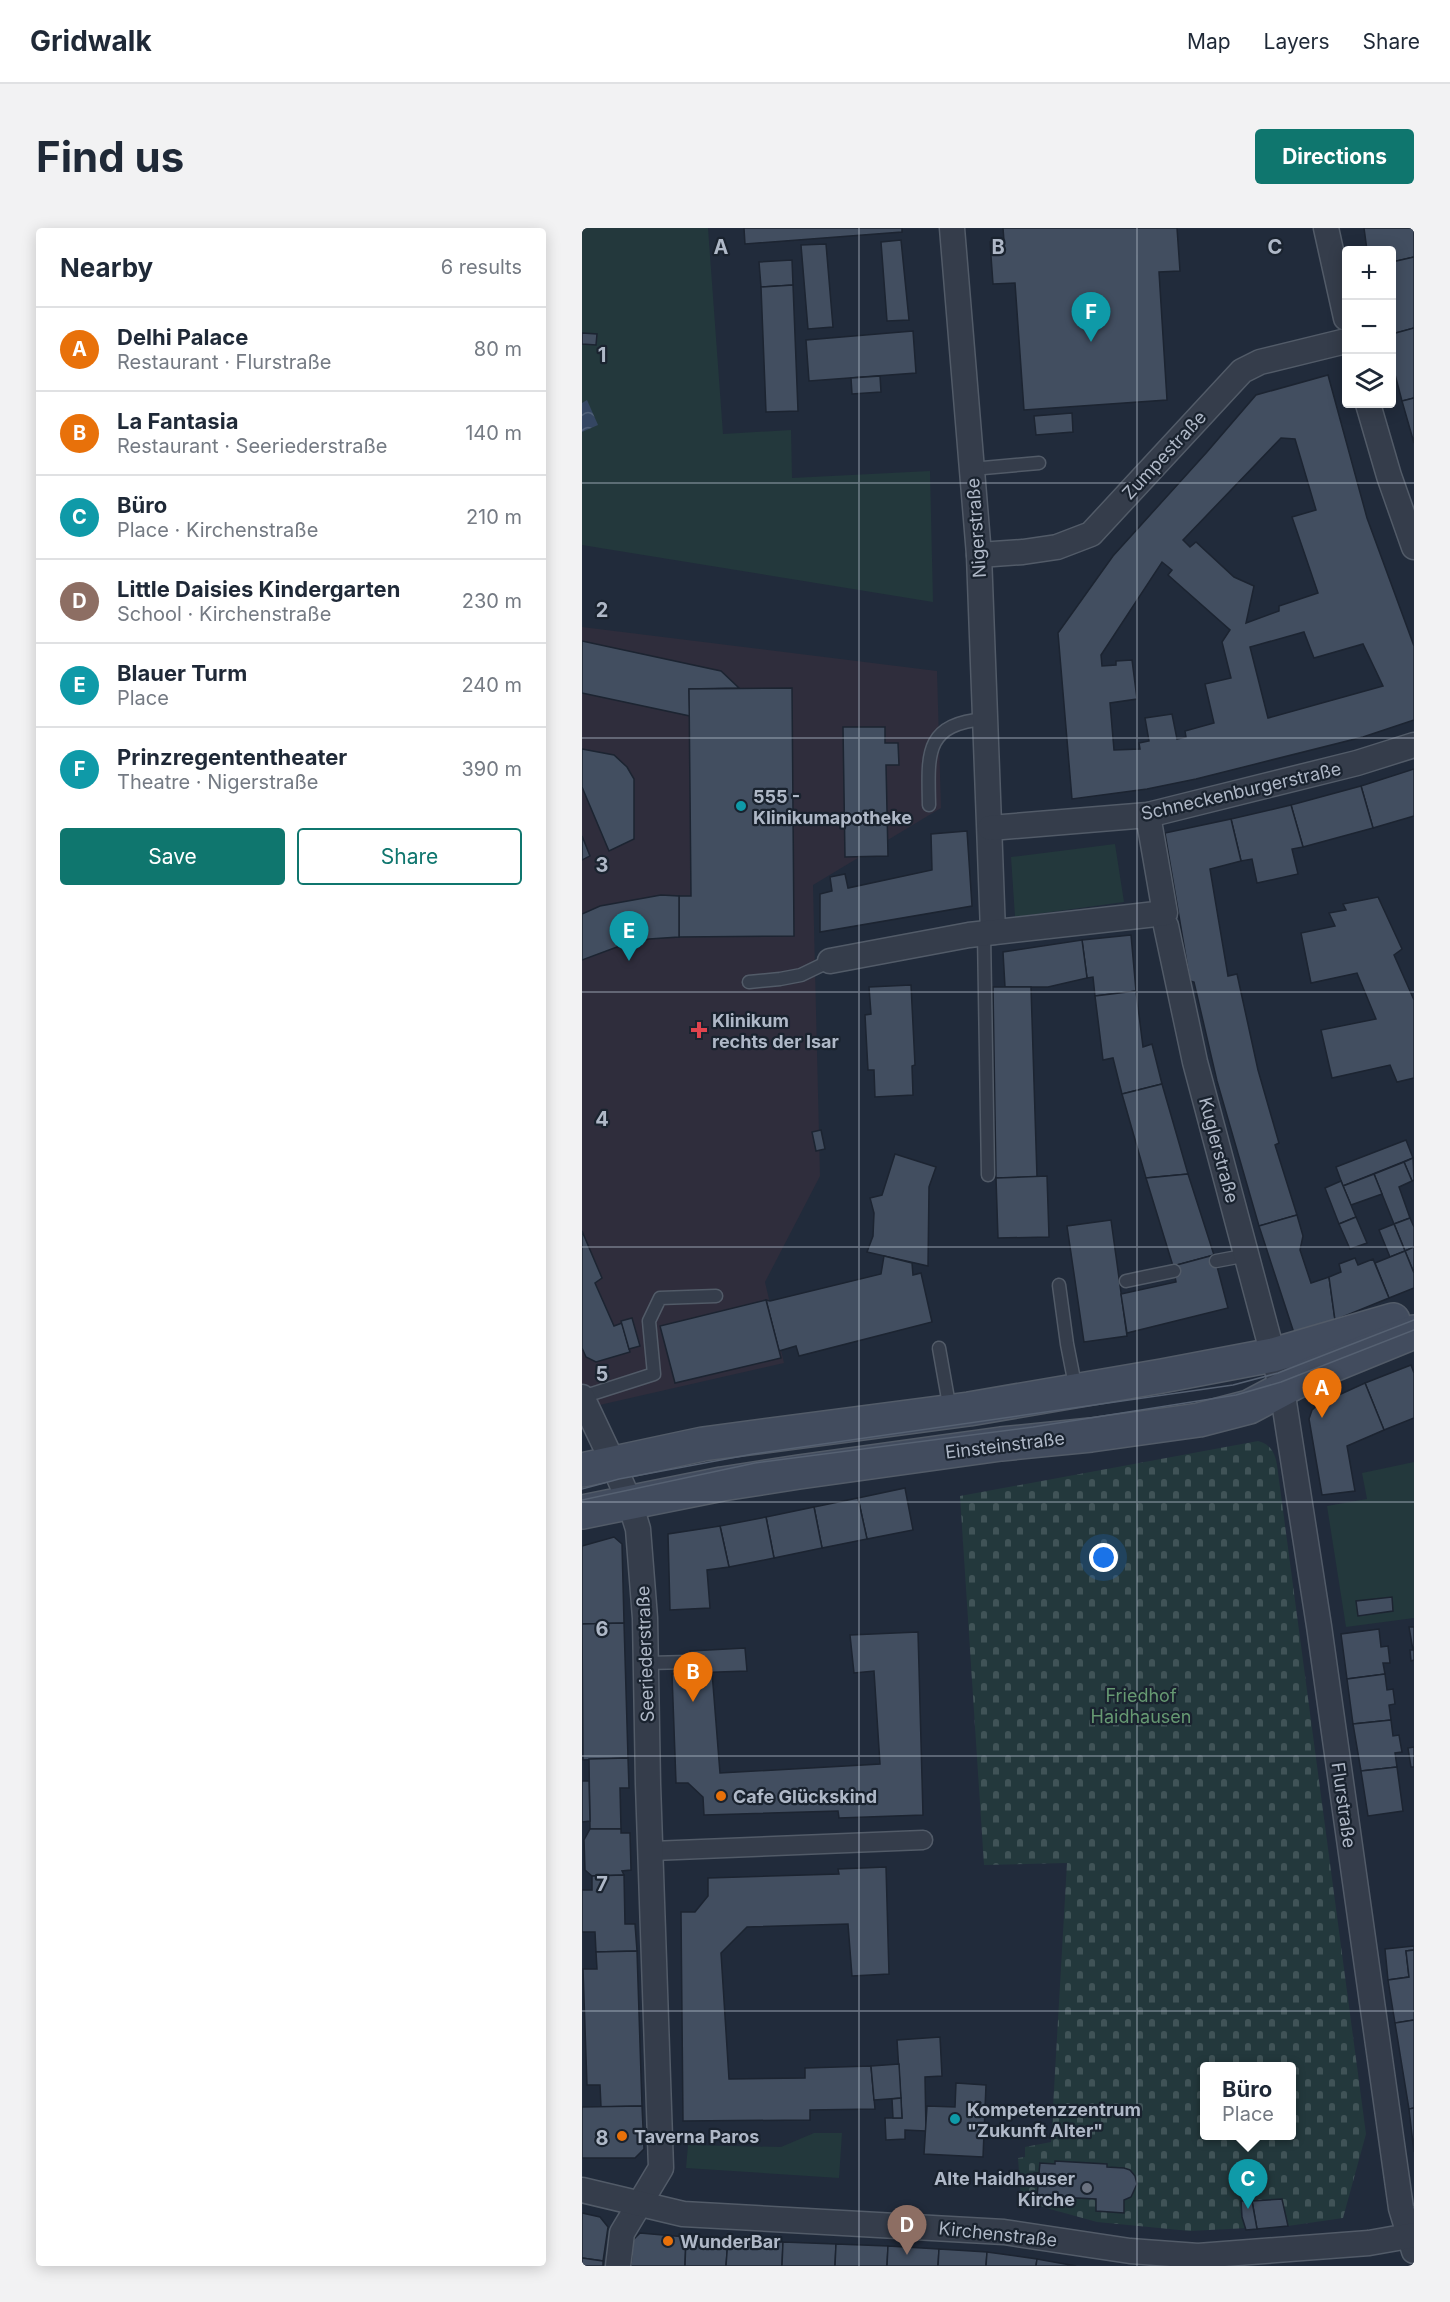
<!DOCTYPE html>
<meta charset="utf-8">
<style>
:root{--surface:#fff;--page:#f2f2f3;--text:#1f2937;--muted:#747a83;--line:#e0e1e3;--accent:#0f766e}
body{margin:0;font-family:Inter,sans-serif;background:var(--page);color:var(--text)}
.controls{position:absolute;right:18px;top:18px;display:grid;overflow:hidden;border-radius:6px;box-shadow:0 3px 15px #0003}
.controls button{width:54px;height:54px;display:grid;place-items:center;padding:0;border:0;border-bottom:2px solid var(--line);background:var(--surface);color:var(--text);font:30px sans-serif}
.you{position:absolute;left:522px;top:1330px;width:21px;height:21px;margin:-15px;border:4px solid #fff;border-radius:50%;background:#1a73e8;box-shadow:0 0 0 9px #1a73e833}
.badge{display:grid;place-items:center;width:39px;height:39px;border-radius:50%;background:var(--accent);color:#fff;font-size:20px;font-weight:700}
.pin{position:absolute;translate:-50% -50px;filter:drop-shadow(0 2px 3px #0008)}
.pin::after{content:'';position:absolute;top:32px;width:21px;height:18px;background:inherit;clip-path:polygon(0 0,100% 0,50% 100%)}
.popup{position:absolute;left:618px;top:1834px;width:96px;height:78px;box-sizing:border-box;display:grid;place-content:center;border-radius:6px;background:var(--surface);filter:drop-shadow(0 2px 4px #0005);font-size:20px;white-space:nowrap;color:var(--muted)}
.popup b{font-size:22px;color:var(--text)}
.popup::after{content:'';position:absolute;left:50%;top:100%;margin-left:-12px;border:12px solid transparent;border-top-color:var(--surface)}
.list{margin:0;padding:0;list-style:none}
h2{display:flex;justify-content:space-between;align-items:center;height:78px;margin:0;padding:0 24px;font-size:26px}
h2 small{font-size:20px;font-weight:400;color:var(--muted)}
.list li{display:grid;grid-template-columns:39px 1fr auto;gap:18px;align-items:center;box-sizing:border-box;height:84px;padding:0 24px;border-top:2px solid var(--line)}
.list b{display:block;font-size:22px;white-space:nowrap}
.list p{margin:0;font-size:20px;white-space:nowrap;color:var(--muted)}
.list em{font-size:20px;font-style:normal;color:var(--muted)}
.actions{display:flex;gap:12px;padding:18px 24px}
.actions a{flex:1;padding:14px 0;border:2px solid var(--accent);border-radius:6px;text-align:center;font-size:21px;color:var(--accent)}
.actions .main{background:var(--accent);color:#fff}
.icon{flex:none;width:33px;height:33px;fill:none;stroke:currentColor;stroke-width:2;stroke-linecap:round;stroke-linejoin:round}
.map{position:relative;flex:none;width:832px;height:2038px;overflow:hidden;border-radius:6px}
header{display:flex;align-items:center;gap:36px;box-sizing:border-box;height:84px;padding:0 30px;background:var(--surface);border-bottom:2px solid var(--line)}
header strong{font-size:28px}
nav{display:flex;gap:33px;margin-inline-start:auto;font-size:21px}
.intro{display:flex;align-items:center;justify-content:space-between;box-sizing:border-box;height:144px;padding:0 36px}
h1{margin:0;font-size:42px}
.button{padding:15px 27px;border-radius:6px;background:var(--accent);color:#fff;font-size:21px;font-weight:700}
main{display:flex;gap:36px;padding:0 36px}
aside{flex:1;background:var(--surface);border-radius:6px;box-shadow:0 3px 15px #0003}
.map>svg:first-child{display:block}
.medical{fill:#2f2d3c}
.green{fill:#23383c}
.cemetery{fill:url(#cemetery-stones);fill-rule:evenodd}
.water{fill:url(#water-waves)}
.building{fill:#424e60;stroke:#1c2431;stroke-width:1.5;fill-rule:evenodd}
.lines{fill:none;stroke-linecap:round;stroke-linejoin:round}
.service-casing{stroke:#525b68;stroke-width:15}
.pedestrian-casing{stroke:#525b68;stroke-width:21}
.minor-casing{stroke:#525b68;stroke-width:27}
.secondary-casing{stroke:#525b68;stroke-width:36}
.service{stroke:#353d4b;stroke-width:12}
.pedestrian{stroke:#353d4b;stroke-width:18}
.minor{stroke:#353d4b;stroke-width:24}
.secondary{stroke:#424c5e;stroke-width:33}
.tram{stroke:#566172;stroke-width:1.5}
.grid{fill:none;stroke:#afb8c7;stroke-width:1.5;stroke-opacity:0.55}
.culture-dot{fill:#0f9aa8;stroke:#1a232f;stroke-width:2}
.health-dot{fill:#e0444e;stroke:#1a232f;stroke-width:2}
.food-dot{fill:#e8710a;stroke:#1a232f;stroke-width:2}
.worship-dot{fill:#6b7280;stroke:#1a232f;stroke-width:2}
.labels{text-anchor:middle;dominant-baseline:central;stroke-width:4.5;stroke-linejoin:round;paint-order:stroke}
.street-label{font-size:18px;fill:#afb8c7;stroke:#1a232f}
.poi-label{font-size:18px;font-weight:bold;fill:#afb8c7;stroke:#1a232f;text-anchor:start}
.park-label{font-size:18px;fill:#669972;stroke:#1a232f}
.grid-label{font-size:20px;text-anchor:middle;font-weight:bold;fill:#afb8c7;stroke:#1a232f;stroke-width:4.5;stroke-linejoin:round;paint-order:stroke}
</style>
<header>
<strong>Gridwalk</strong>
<nav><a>Map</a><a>Layers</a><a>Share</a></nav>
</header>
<div class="intro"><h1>Find us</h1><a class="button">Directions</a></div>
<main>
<aside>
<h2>Nearby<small>6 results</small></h2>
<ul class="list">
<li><span class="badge" style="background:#e8710a">A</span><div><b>Delhi Palace</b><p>Restaurant · Flurstraße</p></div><em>80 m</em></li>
<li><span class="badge" style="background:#e8710a">B</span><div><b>La Fantasia</b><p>Restaurant · Seeriederstraße</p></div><em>140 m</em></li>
<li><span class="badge" style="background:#0f9aa8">C</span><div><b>Büro</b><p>Place · Kirchenstraße</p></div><em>210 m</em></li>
<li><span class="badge" style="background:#8d6e63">D</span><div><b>Little Daisies Kindergarten</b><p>School · Kirchenstraße</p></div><em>230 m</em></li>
<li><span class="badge" style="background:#0f9aa8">E</span><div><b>Blauer Turm</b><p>Place</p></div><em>240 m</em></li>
<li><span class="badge" style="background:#0f9aa8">F</span><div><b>Prinzregententheater</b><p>Theatre · Nigerstraße</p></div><em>390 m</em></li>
</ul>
<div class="actions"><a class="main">Save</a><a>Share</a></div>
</aside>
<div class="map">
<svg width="832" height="2038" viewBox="0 0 832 2038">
<defs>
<pattern id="cemetery-stones" width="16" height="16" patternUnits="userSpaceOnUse" patternTransform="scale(1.5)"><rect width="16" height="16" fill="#23383c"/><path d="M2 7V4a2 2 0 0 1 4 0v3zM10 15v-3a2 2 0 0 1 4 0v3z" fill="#405357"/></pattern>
<pattern id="water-waves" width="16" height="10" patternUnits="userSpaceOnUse" patternTransform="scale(1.5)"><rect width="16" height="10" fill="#344662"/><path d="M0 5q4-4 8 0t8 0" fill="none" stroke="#4f5f77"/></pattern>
</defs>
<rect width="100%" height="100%" fill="#212b3b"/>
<!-- medical -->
<path class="medical" d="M0,399l355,44 4,137 -128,77 7,291 -55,106 19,81 -202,46z"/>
<!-- green -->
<g class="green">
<path d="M0,0h126l15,206 68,-4 1,48 138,-7 3,131 -351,-57z"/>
<path d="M533,616l9,58 -109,15 -4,-60z"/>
<path d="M832,1234v156l-68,9 -19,-121 40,-7 -5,-26z"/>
<path d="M232,1905h28l-3,45 -153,-10 2,-23 93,2z"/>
</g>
<!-- cemetery -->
<path class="cemetery" d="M676,1213c12,3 17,11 19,24l89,669 -23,84 -55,8 -98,5 -93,-9 -76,-21 -3,-43 7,-1v-10l26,-5 16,-279 -83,2 -24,-369zM622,1838h88v70h-88z"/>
<!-- water -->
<path class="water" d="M5,172l11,25 -16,7v-29z"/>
<!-- building -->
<g class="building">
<path d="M162,0h158v4l-157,12z"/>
<path d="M421,0h174l3,43 -21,1 8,128 -143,10 -9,-127 -22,1 -3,-42 14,-1z"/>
<path d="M782,0h50v29l-22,5v-12h-25z"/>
<path d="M319,12l8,80 -22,1 -6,-79z"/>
<path d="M244,16l7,83 -25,2 -7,-84z"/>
<path d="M832,29v71l-22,6v-72z"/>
<path d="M210,32l1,25 -32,2 -2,-25z"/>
<path d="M211,57l5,126 -32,1 -5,-125z"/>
<path d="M832,100v70l-12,3 -10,-38v-29z"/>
<path d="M331,103l3,42 -107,8 -3,-41z"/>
<path d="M0,105l15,1 -1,11 -14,-1z"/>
<path d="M746,147l39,143 47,128v74l-51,17 -167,42 -49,10 -75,10 -14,-166 55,-77 94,-104 49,-57zM699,210l14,1 21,71 -24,7 26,76 -39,13v5l-33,12 8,-37 -20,-9 -38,-35 -6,5 -7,-7zM580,334l10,8 -4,5 62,55 -8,12 9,36 -26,6 9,39 -29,8 1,6 -9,2 -5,-25 -27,4 4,23 -10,2 1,6 -26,1 -4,-47 27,-4 -5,-39 -16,1v4l-14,1 -1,-11zM722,404l10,26 49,-14 20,42 -115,32 -18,-71z"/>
<path d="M298,148l1,16 -29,2 -1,-16z"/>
<path d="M832,170v45l-12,-42z"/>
<path d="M490,185l1,19 -37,3 -2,-19z"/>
<path d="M0,413l139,30 18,17 -50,1 1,27 -108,-23z"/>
<path d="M210,460l2,248 -115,1v-41h12l-2,-207z"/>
<path d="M261,499h42v16h13l1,22h-13l2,91 -43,1z"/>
<path d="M0,521l32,6 13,12 7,12v60l-25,12 -27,-64z"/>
<path d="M832,541v47l-41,12 -12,-42z"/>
<path d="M779,558l12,42 -70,19 -12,-42z"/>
<path d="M709,577l12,42 -11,2 6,25 -41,9 -5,-24 -11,2 -10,-42z"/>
<path d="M649,591l10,42 -31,8 8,48 10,59 9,-2 21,96 21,73 -4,2 22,70 -38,11 -42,-145 -23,-99 -4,-1 -25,-148z"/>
<path d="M385,603l5,75 -152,26v-38l12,-3 -2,-14 15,-3 3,14 84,-18 -1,-36z"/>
<path d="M0,608l8,20 -8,4z"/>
<path d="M79,667l18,1v41l-30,2 -32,8 -35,13v-46l18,-8z"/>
<path d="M796,669l24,52 -8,6 20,45v78l-17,4 -7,-17 -58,13 -11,-48 55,-11 -19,-46 -46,10 -10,-50 34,-7 -6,-13 17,-3 -3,-6z"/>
<path d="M549,707l5,56 -41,5 -2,-19 -6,1 -5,-38z"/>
<path d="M500,712l5,38 -39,9h-43l-2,-35z"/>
<path d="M329,757l4,80 -3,1 1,29 -38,2 -1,-27h-6l-3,-55 6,-1 -2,-27z"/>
<path d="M411,759h38l6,190 -41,1z"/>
<path d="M554,763l7,56 9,-3 10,40 -40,10 -9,-36 -10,2 -8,-64z"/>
<path d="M580,856l26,90 -42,4 -24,-84z"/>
<path d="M239,902l4,19 -9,2 -4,-19z"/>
<path d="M824,912l7,18 -70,28 -7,-19z"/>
<path d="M313,926l41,13 -7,20 -1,79 -61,-14 6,-16 1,-23 -4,-15 12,-3z"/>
<path d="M831,930l1,22 -2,1 -8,-19z"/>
<path d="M822,934l8,19 -13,6 11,31 -16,6 -20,-50z"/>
<path d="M606,946l26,81 -41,11 -27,-88z"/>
<path d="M792,946l8,20 -31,11 -8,-19z"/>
<path d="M465,948l2,61 -51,1 -2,-60z"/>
<path d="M759,953l15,36 -17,7 -14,-36z"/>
<path d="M715,987l6,21 -3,14 11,33 18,-6 6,43 -41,13 -35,-107z"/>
<path d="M774,989l11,26 -17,6 -11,-25z"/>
<path d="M828,990l4,9v20l-9,4 -11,-27z"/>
<path d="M529,992l16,116 -43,6 -17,-116z"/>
<path d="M812,996l11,27 -15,6 -11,-27z"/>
<path d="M0,1003l20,47 -7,5 19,43 8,-3 8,29 -34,10 -10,-5 -4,-9z"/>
<path d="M832,1019v26l-9,-22z"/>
<path d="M823,1023l9,22v15l-25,10 -14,-35z"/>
<path d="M632,1027l14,53 -101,25 -6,-39 55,-12 -3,-16z"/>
<path d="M302,1028l28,7 1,12 8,-2 11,49 -133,34 -3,-10 -17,5 -13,-51 4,1 111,-27z"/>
<path d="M773,1030l3,7 15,-6 16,39 -54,22 -6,-43 12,-5 -2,-8z"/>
<path d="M184,1072l15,58 -106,25 -15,-57z"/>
<path d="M50,1090l8,28 -11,3 -8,-28z"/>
<path d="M829,1137l3,8v45l-30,12 -19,-47z"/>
<path d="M783,1155l19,47 -37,16 8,45 -33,4 -13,-76 3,-9 7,-6z"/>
<path d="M323,1260l8,42 -46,9 -9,-41z"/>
<path d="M276,1270l9,41 -45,9 -8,-41z"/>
<path d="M232,1279l8,41 -48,10 -8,-41z"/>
<path d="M184,1289l8,41 -45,9 -9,-41z"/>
<path d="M138,1298l9,41 -22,3 3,38 -40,2 -2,-76z"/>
<path d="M32,1309l8,7 2,79 -42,1v-78z"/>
<path d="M810,1369l1,14 -35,5 -2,-15z"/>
<path d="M42,1395l4,135 -45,2 -1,-136z"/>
<path d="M827,1399h5v33l-3,1 -1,-11h3z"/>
<path d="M797,1401l2,18 7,-1 2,17h-7l2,11 -38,5 -6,-45z"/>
<path d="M336,1404l5,183 -84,3 -1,-7 -134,4 -1,-18 -15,-14h-12l-4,-109 40,-2 8,101 160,-9 -6,-93 -20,2 -4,-38z"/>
<path d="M163,1420l2,23 -57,2v-22z"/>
<path d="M803,1446l2,16 6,-1 2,15 -6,1 2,15 -38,4 -6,-45z"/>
<path d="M809,1492l2,16 6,-1 3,17 -7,1 2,14 -36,4 -8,-47z"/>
<path d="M832,1519v20h-3l-3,-19z"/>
<path d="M46,1530l1,30h-9l1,41h-31l-1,-70z"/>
<path d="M815,1539l6,44 -35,5 -7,-45z"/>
<path d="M0,1553h7l1,40 -8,1z"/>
<path d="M8,1601h31v4h9l1,37 -9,1 2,4 -32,1 -7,-6 -1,-30z"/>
<path d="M304,1639l3,107 -37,2 -4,-52 -101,3 -26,26 8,126 76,-1v-10l66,-2 4,43 -65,1v10l-127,1 -2,-209h14l13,-16v-18l131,-4 -1,-5z"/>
<path d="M42,1647l1,49h10l2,27 -41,1 -1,-20h-13v-42h10v-14z"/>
<path d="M832,1718v4l-8,1 3,26 -21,3 -3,-31z"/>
<path d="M832,1722v70l-19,3 -7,-43 21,-3 -3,-26z"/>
<path d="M55,1723l5,155 -41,1 -1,-22h-13l-4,-116h14l-1,-17z"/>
<path d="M832,1792v88l-5,1 -14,-86z"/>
<path d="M358,1809l2,39 -17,1 1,54 -21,-1v9l-19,1 -1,-22h17l-5,-78z"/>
<path d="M317,1836l2,34 -27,2 -3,-34z"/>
<path d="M374,1855l30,2 -3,72 -59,-3 3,-48 28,1z"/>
<path d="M319,1870l1,20h-9l-1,-19z"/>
<path d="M60,1878l2,43 -9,9h-53v-51z"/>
<path d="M832,1880v44l-5,-43z"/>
<path d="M473,1933l52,3v3l17,1 6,2 5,6 2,8 -6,13 -7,3v13l-28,-2v-12l-59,-3 1,-10h-5l1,-13h5l1,-10 15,1z"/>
<path d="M700,1971l6,27 -31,3 -5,-28z"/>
<path d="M659,1973h11l5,28 -11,1 -4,-13z"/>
<path d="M0,1985l18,4 8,10 -5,34 -21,-3z"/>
<path d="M58,2005l46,4 -1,29h-54l2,-26z"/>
<path d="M104,2009l42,2 -2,27h-41z"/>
<path d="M146,2011l55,3 -1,24h-56z"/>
<path d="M201,2014l53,2 -1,22h-53z"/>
<path d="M254,2016l52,2 -1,20h-52z"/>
<path d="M306,2018l51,3 -1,17h-51z"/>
<path d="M357,2021l48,3 -1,14h-48z"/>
<path d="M405,2024l50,7 -1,7h-50z"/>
<path d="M0,2030l21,3v5h-21z"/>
<path d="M455,2031l39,7h-40z"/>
</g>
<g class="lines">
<defs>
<g id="service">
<path d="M390,241l67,-6"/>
<path d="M347,577c-1,-51 -5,-81 56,-86"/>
<path d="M402,705l4,242"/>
<path d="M167,754l31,-3 21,-4 29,-14"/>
<path d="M634,1033l32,-6"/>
<path d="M544,1053l48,-10"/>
<path d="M477,1057l8,59 9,46"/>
<path d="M357,1120l11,62"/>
<path d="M0,1169l72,-23 -5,-53 11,-23 56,-2"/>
<path d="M65,1435l43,-1"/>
</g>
<path id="pedestrian" d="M70,1623l271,-11"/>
<g id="minor">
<path d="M370,0l27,327 14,377"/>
<path d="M744,0l20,90"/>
<path d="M786,176l21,72 25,71"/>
<path d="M397,327l44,-3 34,-5 34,-13 151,-163 18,-9 86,-21"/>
<path d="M408,600l158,-13 209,-52 57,-18"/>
<path d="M584,698l29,136 87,327 37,237 82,582 13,43"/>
<path d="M248,733l139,-26 196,-22 -17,-98"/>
<path d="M0,1169l25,53 23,53 8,26 7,89 3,166 13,384 -39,65 -4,33"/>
<path d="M0,1962l101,24 321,18 126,19 68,5 171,-13 45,-8"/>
</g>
<g id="secondary">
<path d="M0,1242l121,-26 266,-35 193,-33 111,-21 120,-35"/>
<path d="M0,1284l140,-28 77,-12 202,-28 90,-9 108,-15 50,-13 62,-33 103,-42"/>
</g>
</defs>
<!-- service casing -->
<use href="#service" class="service-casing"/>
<!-- pedestrian casing -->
<use href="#pedestrian" class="pedestrian-casing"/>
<!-- minor casing -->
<use href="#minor" class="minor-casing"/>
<!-- secondary casing -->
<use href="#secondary" class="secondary-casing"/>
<!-- service -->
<use href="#service" class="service"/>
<!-- pedestrian -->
<use href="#pedestrian" class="pedestrian"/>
<!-- minor -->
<use href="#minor" class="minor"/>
<!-- secondary -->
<use href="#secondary" class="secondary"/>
<!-- tram -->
<g class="tram">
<path d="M0,1261l37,-10 134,-25 480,-69 45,-12 136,-53"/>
<path d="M0,1272l173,-37 278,-36 203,-32 45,-13 133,-52"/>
</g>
</g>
<!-- grid -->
<path class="grid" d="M277,0v2038M555,0v2038M0,255h832M0,510h832M0,764h832M0,1019h832M0,1274h832M0,1528h832M0,1783h832"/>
<!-- markers -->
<g class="culture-dot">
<circle cx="159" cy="578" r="6"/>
<circle cx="373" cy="1891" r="6"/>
</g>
<path class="health-dot" d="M114 793h6v6h6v6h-6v6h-6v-6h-6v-6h6z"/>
<g class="food-dot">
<circle cx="139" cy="1568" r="6"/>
<circle cx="40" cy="1908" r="6"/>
<circle cx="86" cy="2013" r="6"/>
</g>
<circle class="worship-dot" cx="505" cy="1960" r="6"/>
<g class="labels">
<!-- street labels -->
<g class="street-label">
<text transform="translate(582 227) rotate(-47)">Zumpestraße</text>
<text transform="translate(394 300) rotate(-94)">Nigerstraße</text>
<text transform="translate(659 563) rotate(-13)">Schneckenburgerstraße</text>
<text transform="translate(637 922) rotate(75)">Kuglerstraße</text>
<text transform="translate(423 1217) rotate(-7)">Einsteinstraße</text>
<text transform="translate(63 1426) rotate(-92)">Seeriederstraße</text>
<text transform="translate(762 1577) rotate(82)">Flurstraße</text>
<text transform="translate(416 2006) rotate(6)">Kirchenstraße</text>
</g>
<!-- poi labels -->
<g class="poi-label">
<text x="171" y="568">555 -<tspan x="171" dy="21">Klinikumapotheke</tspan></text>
<text x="130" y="792">Klinikum<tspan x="130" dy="21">rechts der Isar</tspan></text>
<text x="151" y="1568">Cafe Glückskind</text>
<text x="385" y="1881">Kompetenzzentrum<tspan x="385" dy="21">"Zukunft Alter"</tspan></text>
<text x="52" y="1908">Taverna Paros</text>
<text x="493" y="1950" text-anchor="end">Alte Haidhauser<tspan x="493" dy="21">Kirche</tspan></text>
<text x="98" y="2013">WunderBar</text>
</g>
<!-- park labels -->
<g class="park-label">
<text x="559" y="1467">Friedhof<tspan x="559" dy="21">Haidhausen</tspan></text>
</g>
</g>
<g class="grid-label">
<text x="139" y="26">A</text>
<text x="416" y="26">B</text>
<text x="693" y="26">C</text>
<text x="20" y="134">1</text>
<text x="20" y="389">2</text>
<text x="20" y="644">3</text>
<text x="20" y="898">4</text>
<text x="20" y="1153">5</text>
<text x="20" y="1408">6</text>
<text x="20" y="1663">7</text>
<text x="20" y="1917">8</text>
</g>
</svg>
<div class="controls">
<button>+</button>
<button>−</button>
<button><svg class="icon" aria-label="layers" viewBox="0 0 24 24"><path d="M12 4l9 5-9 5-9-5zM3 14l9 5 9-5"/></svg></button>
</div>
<div class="you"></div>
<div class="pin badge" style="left:740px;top:1190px;background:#e8710a">A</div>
<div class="pin badge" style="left:111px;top:1474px;background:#e8710a">B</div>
<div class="pin badge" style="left:666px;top:1981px;background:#0f9aa8">C</div>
<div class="popup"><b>Büro</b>Place</div>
<div class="pin badge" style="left:325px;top:2027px;background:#8d6e63">D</div>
<div class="pin badge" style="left:47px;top:733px;background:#0f9aa8">E</div>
<div class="pin badge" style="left:509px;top:114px;background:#0f9aa8">F</div>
</div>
</main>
